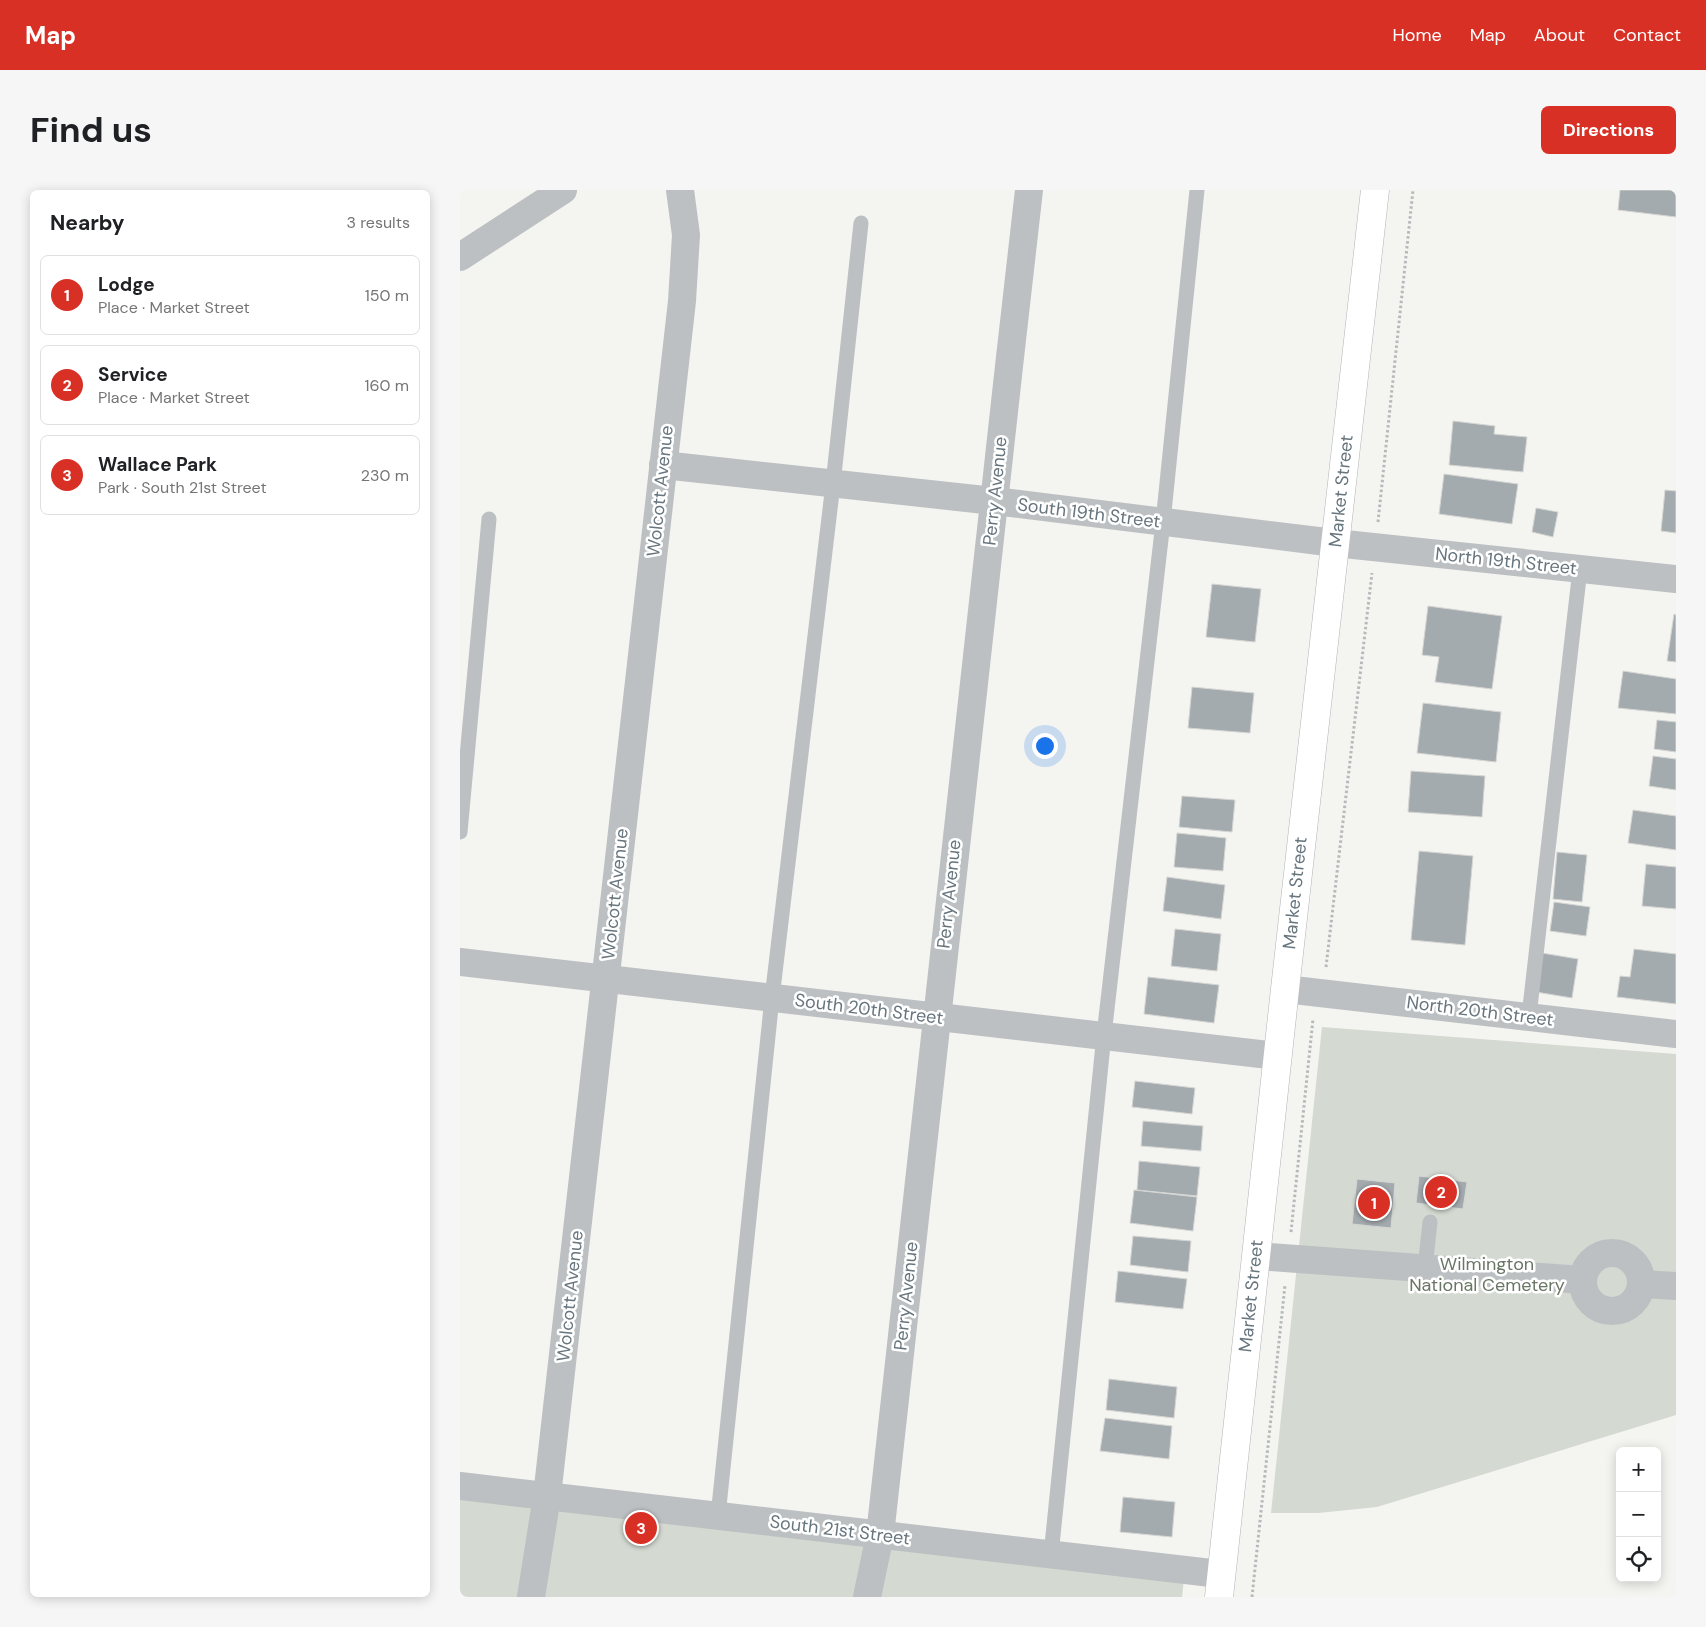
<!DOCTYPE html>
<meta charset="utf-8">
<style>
:root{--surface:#fff;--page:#f6f6f6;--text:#202124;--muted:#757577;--line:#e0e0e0;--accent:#d93025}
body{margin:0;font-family:"DM Sans",sans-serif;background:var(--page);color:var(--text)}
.controls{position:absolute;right:15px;bottom:15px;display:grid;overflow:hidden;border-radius:8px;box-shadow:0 2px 12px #0003}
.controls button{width:45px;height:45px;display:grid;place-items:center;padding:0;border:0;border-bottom:1px solid var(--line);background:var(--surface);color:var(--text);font:25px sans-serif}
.you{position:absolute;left:584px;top:555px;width:18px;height:18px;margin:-12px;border:4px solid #fff;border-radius:50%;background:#1a73e8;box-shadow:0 0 0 8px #1a73e833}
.badge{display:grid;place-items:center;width:32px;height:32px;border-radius:50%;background:var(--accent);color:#fff;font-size:16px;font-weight:700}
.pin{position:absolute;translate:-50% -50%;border:2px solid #fff;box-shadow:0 1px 5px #0006}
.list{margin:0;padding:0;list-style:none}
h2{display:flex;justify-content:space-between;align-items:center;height:65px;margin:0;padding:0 20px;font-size:21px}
h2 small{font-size:16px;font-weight:400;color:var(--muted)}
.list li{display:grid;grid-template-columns:32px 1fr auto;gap:15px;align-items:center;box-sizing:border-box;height:80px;margin:0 10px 10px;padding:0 10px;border:1px solid var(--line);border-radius:8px}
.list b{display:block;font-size:19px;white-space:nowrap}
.list p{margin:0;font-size:16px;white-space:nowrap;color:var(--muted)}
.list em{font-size:16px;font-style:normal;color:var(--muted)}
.icon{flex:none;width:28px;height:28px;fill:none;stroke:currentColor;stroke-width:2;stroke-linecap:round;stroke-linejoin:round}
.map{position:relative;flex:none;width:1216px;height:1407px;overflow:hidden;border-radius:8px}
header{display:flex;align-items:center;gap:30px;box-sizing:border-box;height:70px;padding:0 25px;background:var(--accent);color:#fff}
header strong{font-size:24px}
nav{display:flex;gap:28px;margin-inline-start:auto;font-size:18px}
.intro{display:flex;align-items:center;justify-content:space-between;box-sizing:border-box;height:120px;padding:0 30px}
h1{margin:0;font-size:35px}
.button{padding:12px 22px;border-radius:8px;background:var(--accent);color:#fff;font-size:18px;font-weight:700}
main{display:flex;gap:30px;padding:0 30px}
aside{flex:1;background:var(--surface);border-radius:8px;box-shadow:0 2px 12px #0003}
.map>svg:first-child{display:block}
.green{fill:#d4d9d1}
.building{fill:#a4abaf;stroke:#d6d6d4}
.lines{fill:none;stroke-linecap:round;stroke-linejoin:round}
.primary-casing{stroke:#b0b4b7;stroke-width:29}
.path{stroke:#b6b9bb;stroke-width:3;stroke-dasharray:2.5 2.5;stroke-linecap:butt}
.service{stroke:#bcc0c2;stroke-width:15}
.minor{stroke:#bcc0c2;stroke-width:28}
.tertiary{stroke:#bcc0c2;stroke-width:28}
.primary{stroke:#fff;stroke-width:28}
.labels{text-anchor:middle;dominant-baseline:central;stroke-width:5;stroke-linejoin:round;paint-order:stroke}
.street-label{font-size:18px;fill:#67757e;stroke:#fff}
.park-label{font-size:18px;fill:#697665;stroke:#fff}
</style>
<header>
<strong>Map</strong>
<nav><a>Home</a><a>Map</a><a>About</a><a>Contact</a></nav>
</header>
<div class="intro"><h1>Find us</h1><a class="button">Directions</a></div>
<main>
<aside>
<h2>Nearby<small>3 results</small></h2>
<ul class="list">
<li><span class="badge">1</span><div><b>Lodge</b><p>Place · Market Street</p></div><em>150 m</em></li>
<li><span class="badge">2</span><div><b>Service</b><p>Place · Market Street</p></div><em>160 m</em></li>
<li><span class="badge">3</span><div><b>Wallace Park</b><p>Park · South 21st Street</p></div><em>230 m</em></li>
</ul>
</aside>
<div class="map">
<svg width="1216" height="1407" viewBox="0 0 1216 1407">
<rect width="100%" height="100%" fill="#f4f4f1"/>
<!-- green -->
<g class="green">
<path d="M862,837l354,27v361l-299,92 -59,6h-47z"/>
<path d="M0,1296l725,84 -3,27h-722z"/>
</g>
<!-- building -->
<g class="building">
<path d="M1160,0h56v27l-58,-7z"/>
<path d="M993,231l42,5 -1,8 33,3 -4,35 -74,-7z"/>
<path d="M984,284l74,10 -6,40 -73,-10z"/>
<path d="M1205,300l11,1v42l-15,-2z"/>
<path d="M1076,318l22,4 -5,25 -21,-5z"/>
<path d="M752,394l49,5 -6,53 -49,-5z"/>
<path d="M968,416l74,10 -10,73 -57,-7 4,-25 -17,-2z"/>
<path d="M1214,424l2,1v47l-9,-1z"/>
<path d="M1163,481l53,8v35l-58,-6z"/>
<path d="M732,497l62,6 -4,40 -62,-5z"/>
<path d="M963,513l78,9 -5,50 -79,-9z"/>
<path d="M1197,530l19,2v30l-22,-3z"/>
<path d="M1193,566l23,3v31l-27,-4z"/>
<path d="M951,581l74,5 -3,41 -74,-5z"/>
<path d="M722,606l53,4 -3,32 -53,-5z"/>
<path d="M1173,620l43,6v34l-48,-7z"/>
<path d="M717,643l49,5 -3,33 -49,-4z"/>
<path d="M959,661l54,5 -8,89 -54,-5z"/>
<path d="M1097,662l30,3 -5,47 -29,-3z"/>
<path d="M1186,674l30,3v42l-34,-3z"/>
<path d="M707,687l58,8 -4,34 -58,-8z"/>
<path d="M1094,712l36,5 -4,29 -36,-5z"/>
<path d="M715,739l46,5 -4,37 -46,-5z"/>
<path d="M1174,759l42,5v50l-59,-7 3,-21 10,1z"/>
<path d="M1082,763l36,6 -6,39 -36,-6z"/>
<path d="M688,787l71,8 -5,38 -70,-9z"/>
<path d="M675,891l60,7 -3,26 -60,-7z"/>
<path d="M683,931l60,5 -2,25 -60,-5z"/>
<path d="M679,971l61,6 -3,29 -60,-6z"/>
<path d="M959,986l48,6 -4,27 -47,-6z"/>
<path d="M897,989l38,4 -4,45 -39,-4z"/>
<path d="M674,1000l63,7 -4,34 -63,-8z"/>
<path d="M673,1046l58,5 -3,31 -58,-7z"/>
<path d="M658,1081l69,8 -4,30 -68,-7z"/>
<path d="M649,1189l68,8 -3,31 -68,-8z"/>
<path d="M645,1228l67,8 -3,33 -69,-8z"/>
<path d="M663,1307l52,5 -3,35 -52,-5z"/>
</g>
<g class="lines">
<defs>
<path id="primary" d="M759,1407l66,-608 90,-799"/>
</defs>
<!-- primary casing -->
<use href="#primary" class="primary-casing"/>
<!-- path -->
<g class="path">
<path d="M918,332l35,-332"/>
<path d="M866,777l46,-394"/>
<path d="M831,1042l22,-213"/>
<path d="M792,1407l33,-312"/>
</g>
<!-- service -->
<g class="service">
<path d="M0,642l29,-313"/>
<path d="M1069,826l51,-447"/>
<path d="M965,1078l5,-46"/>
<path d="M258,1326l54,-518 61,-514 28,-261"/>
<path d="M591,1365l53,-520 59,-513 34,-332"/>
</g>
<!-- minor -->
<g class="minor">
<path d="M203,275l331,36 341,42 341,36"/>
<path d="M0,772l818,94"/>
<path d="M825,799l391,45"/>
<circle cx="1152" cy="1092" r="29"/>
<path d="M796,1066l327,24"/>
<path d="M1182,1094l34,2"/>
<path d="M0,1296l760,88"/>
<path d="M71,1407l16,-101 135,-1195 4,-66 -6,-45"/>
<path d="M407,1407l13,-62c48,-449 98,-897 149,-1345"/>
</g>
<!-- tertiary -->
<path class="tertiary" d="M0,67l103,-67"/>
<!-- primary -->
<use href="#primary" class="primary"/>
</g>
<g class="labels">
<!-- street labels -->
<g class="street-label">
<text transform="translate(200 301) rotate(-84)">Wolcott Avenue</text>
<text transform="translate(535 301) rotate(-84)">Perry Avenue</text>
<text transform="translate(881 301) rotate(-84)">Market Street</text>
<text transform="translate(629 323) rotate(7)">South 19th Street</text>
<text transform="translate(1046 371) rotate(6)">North 19th Street</text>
<text transform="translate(835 703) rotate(-84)">Market Street</text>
<text transform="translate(155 704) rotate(-84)">Wolcott Avenue</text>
<text transform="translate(489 704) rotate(-84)">Perry Avenue</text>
<text transform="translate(409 819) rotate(7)">South 20th Street</text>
<text transform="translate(1020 821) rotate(7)">North 20th Street</text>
<text transform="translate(110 1106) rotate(-84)">Wolcott Avenue</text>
<text transform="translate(446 1106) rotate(-84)">Perry Avenue</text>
<text transform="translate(791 1106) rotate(-84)">Market Street</text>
<text transform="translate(380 1340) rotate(7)">South 21st Street</text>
</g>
<!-- park labels -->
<g class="park-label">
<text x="1027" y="1074">Wilmington<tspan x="1027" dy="21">National Cemetery</tspan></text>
</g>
</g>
</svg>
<div class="controls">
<button>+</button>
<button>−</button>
<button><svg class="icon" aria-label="locate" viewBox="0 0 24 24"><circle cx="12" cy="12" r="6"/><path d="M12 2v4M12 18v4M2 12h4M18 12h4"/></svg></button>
</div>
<div class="you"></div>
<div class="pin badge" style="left:914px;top:1013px">1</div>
<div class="pin badge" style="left:981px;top:1002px">2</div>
<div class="pin badge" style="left:181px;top:1338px">3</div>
</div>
</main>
